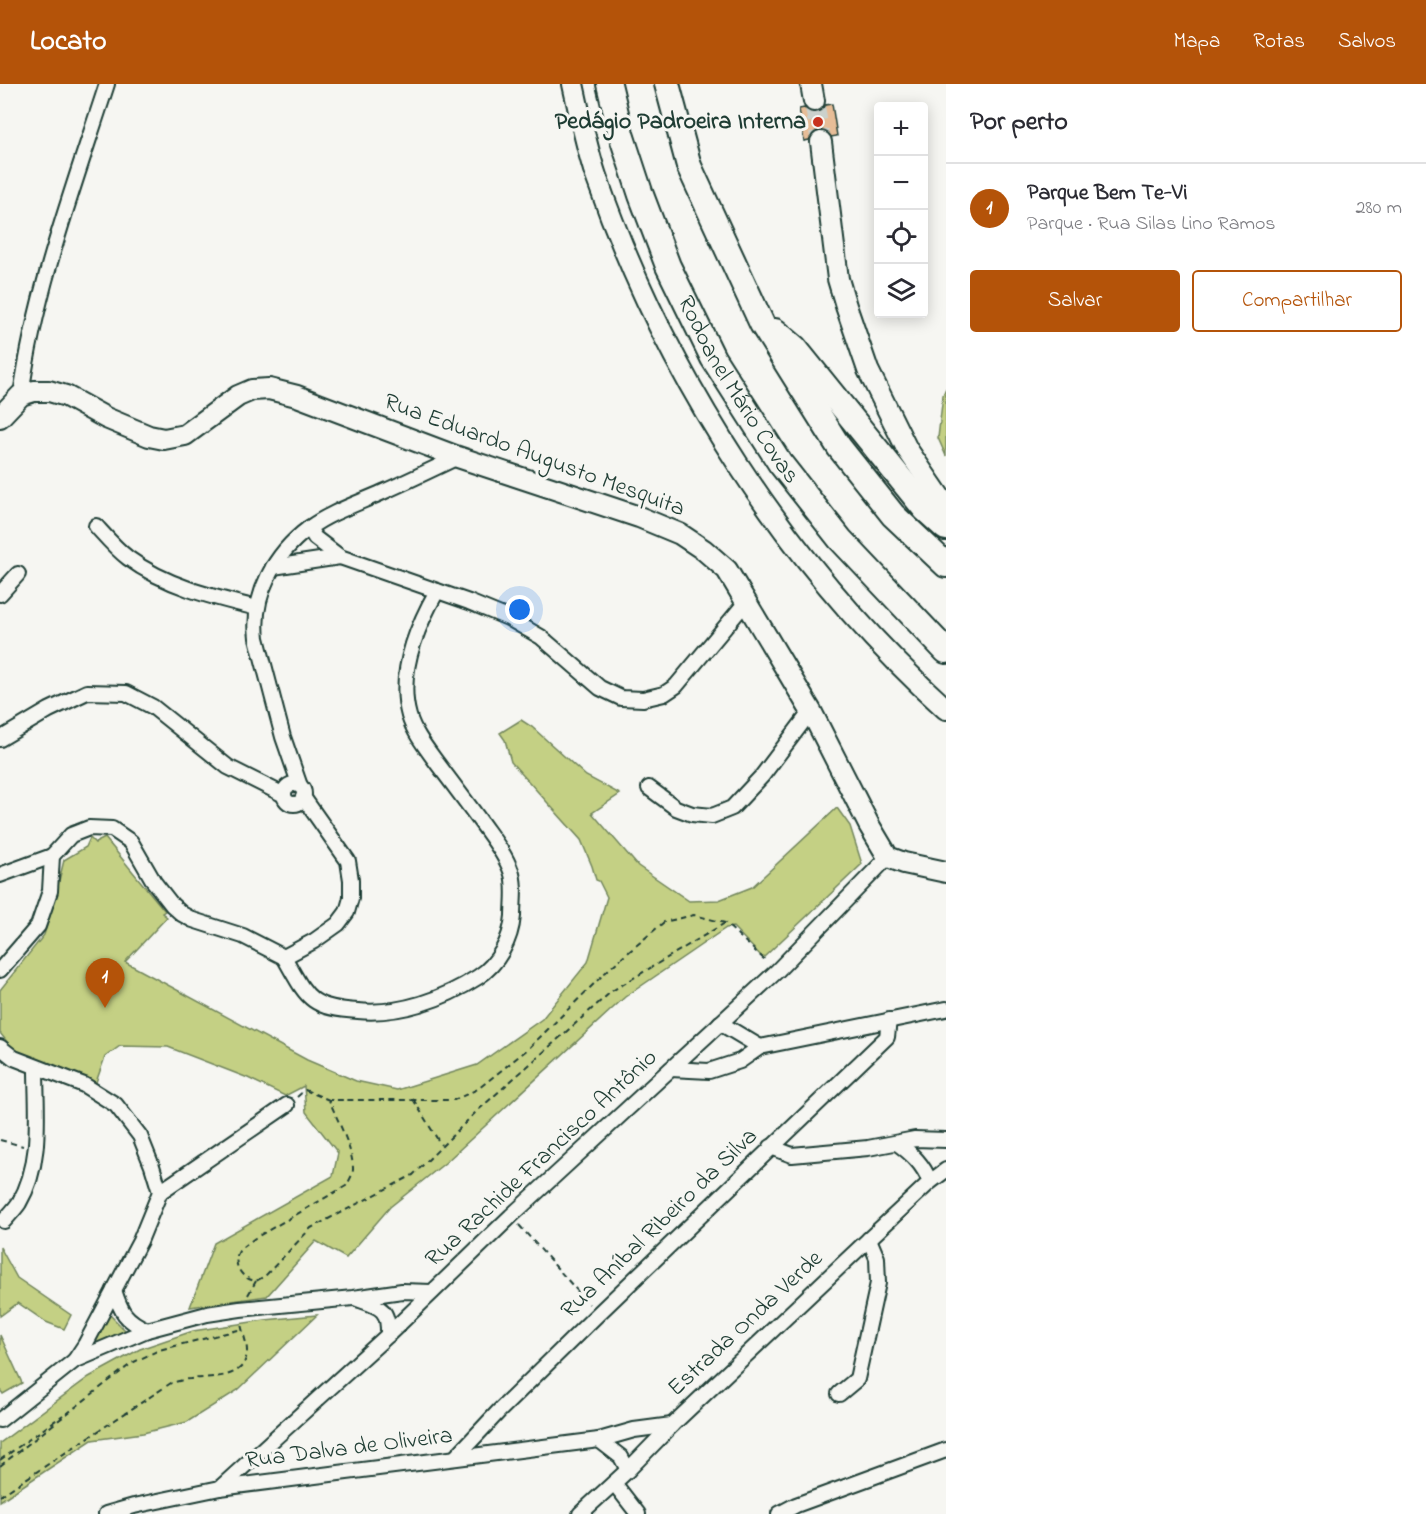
<!DOCTYPE html>
<html lang="pt">
<meta charset="utf-8">
<style>
:root{--surface:#fff;--page:#f2f2f3;--text:#2b2b33;--muted:#7c7c81;--line:#e1e1e2;--accent:#b45309}
body{margin:0;font-family:"Indie Flower",sans-serif;background:var(--page);color:var(--text)}
.controls{position:absolute;right:18px;top:18px;display:grid;overflow:hidden;border-radius:6px;box-shadow:0 3px 15px #0003}
.controls button{width:54px;height:54px;display:grid;place-items:center;padding:0;border:0;border-bottom:2px solid var(--line);background:var(--surface);color:var(--text);font:30px sans-serif}
.you{position:absolute;left:520px;top:526px;width:21px;height:21px;margin:-15px;border:4px solid #fff;border-radius:50%;background:#1a73e8;box-shadow:0 0 0 9px #1a73e833}
.badge{display:grid;place-items:center;width:39px;height:39px;border-radius:50%;background:var(--accent);color:#fff;font-size:20px;font-weight:700}
.pin{position:absolute;translate:-50% -50px;filter:drop-shadow(0 2px 3px #0008)}
.pin::after{content:'';position:absolute;top:32px;width:21px;height:18px;background:inherit;clip-path:polygon(0 0,100% 0,50% 100%)}
.list{margin:0;padding:0;list-style:none}
h2{display:flex;justify-content:space-between;align-items:center;height:78px;margin:0;padding:0 24px;font-size:26px}
h2 small{font-size:20px;font-weight:400;color:var(--muted)}
.list li{display:grid;grid-template-columns:39px 1fr auto;gap:18px;align-items:center;box-sizing:border-box;height:90px;padding:0 24px;border-top:2px solid var(--line)}
.list b{display:block;font-size:22px;white-space:nowrap}
.list p{margin:0;font-size:20px;white-space:nowrap;color:var(--muted)}
.list em{font-size:20px;font-style:normal;color:var(--muted)}
.actions{display:flex;gap:12px;padding:18px 24px}
.actions a{flex:1;padding:14px 0;border:2px solid var(--accent);border-radius:6px;text-align:center;font-size:21px;color:var(--accent)}
.actions .main{background:var(--accent);color:#fff}
.icon{flex:none;width:33px;height:33px;fill:none;stroke:currentColor;stroke-width:2;stroke-linecap:round;stroke-linejoin:round}
.map{position:relative;flex:none;width:946px;height:1430px;overflow:hidden}
header{display:flex;align-items:center;gap:36px;box-sizing:border-box;height:84px;padding:0 30px;background:var(--accent);color:#fff}
header strong{font-size:28px}
nav{display:flex;gap:33px;margin-inline-start:auto;font-size:21px}
main{display:flex}
aside{flex:1;background:var(--surface)}
.map>svg:first-child{display:block}
.green{fill:#c4d084;stroke:#72865c;stroke-width:1.5}
.building{fill:#e7bd97;stroke:#1f3d34;stroke-width:1.5}
.lines{fill:none;stroke-linecap:round;stroke-linejoin:round}
.secondary-tunnel{stroke:#cbd1cc;stroke-width:20;stroke-dasharray:20 10;stroke-linecap:butt}
.street-casing{stroke:#1f3d34;stroke-width:18}
.secondary-casing{stroke:#1f3d34;stroke-width:24}
.highway-casing{stroke:#1f3d34;stroke-width:28}
.path{stroke:#1f3d34;stroke-width:2;stroke-dasharray:6 4.5;stroke-linecap:butt}
.street{stroke:#f6f6f2;stroke-width:14}
.secondary{stroke:#f6f6f2;stroke-width:20}
.highway{stroke:#f6f6f2;stroke-width:24}
.poi-dot{fill:#c8321e;stroke:#f6f6f2;stroke-width:2}
.labels{text-anchor:middle;dominant-baseline:central;stroke-width:6;stroke-linejoin:round;paint-order:stroke}
.poi-label{font-size:24px;font-weight:bold;fill:#1f3d34;stroke:#f6f6f2;text-anchor:end}
.street-label{font-size:24px;fill:#1f3d34;stroke:#f6f6f2}
</style>
<header>
<strong>Locato</strong>
<nav><a>Mapa</a><a>Rotas</a><a>Salvos</a></nav>
</header>
<main>
<div class="map">
<svg width="946" height="1430" viewBox="0 0 946 1430">
<rect width="100%" height="100%" fill="#f6f6f2"/>
<filter id="ink" filterUnits="userSpaceOnUse"><feTurbulence type="fractalNoise" baseFrequency=".0167" numOctaves="2"/><feDisplacementMap in="SourceGraphic" scale="12" xChannelSelector="R" yChannelSelector="G"/><feConvolveMatrix kernelMatrix="1 2 1 2 8 2 1 2 1" color-interpolation-filters="sRGB"/></filter>
<g filter="url(#ink)">
<!-- green -->
<g class="green">
<path d="M946,304v68l-8,-18 5,-43z"/>
<path d="M521,636l11,7 54,49 34,18 -28,19 46,53 51,35 30,-1 33,-13 85,-79 13,18 12,38 -99,94 -30,-31 -7,1 -101,69 -180,166 -55,44 -44,51 -30,-17 -49,55 -77,11 24,-64 119,-67 5,-23 -32,-41 -2,-26 -19,10 -37,-18 -80,-31 -48,-1 -15,11 -10,28 -79,-32 -16,-20v-43l44,-55 9,-29 11,-46 22,-13 4,-9 5,5 10,-5 60,73 -3,2 5,4 -42,45 182,98 49,21 41,9 80,-25 65,-46 46,-57 19,-65 -8,-16 -3,-1 -4,-14 -11,-26 -70,-78 -6,-22 -5,-7z"/>
<path d="M0,1163l17,31 54,37 -7,14 -18,-7 -28,-19 -18,13z"/>
<path d="M110,1231l18,18 -39,16z"/>
<path d="M317,1231l-79,75 -51,32 -44,11 -51,7 -92,61v-58l89,-66 51,-28 53,-18 72,-11z"/>
<path d="M0,1251l22,48 -19,11 -3,-4z"/>
</g>
<!-- building -->
<path class="building" d="M832,20l5,32 -6,1 -5,-6 -7,-1 -6,3 -4,7 -5,1 -5,-32 5,-1 5,4 7,1 5,-2 4,-6z"/>
<g class="lines">
<!-- secondary-tunnel -->
<path class="secondary-tunnel" d="M814,17l7,41"/>
<defs>
<g id="street">
<path d="M21,311c15,-107 53,-209 86,-311"/>
<path d="M96,442c10,11 20,23 32,32 38,28 84,39 129,50"/>
<path d="M309,444l6,10 25,19 129,45 39,16 33,19 59,51 21,10 22,1 21,-5 12,-8 70,-84"/>
<path d="M273,483l67,-10"/>
<path d="M0,510l18,-20"/>
<path d="M0,655l49,-29 38,-18 39,1 27,14 75,60 56,28"/>
<circle cx="294" cy="710" r="10"/>
<path d="M300,702l-17,-49 -26,-99c-5,-43 17,-84 52,-110 22,-16 50,-25 74,-36 25,-11 50,-23 75,-35"/>
<path d="M649,704l27,20 16,6 20,2 20,-8 30,-32 49,-65"/>
<path d="M0,791l52,-19"/>
<path d="M284,873c23,40 24,51 74,54 41,4 86,-12 120,-34 20,-13 33,-37 35,-61 0,-13 3,-32 -2,-45 -6,-17 -18,-32 -28,-46 -15,-21 -31,-42 -46,-62 -10,-14 -23,-30 -28,-47 -12,-42 7,-88 28,-125"/>
<path d="M284,873l30,-16 24,-17 9,-12 4,-14v-18l-3,-19 -45,-64"/>
<path d="M0,886l38,-44 12,-35 2,-35 19,-21 18,-7 23,1 19,13 23,40 18,23 10,9 11,6 50,16 41,21"/>
<path d="M0,963l14,11 70,27 32,20 24,31 12,30 8,26 -20,49 -55,104 -10,15"/>
<path d="M760,963l186,-38"/>
<path d="M671,985l38,2 31,-10 20,-14 -40,-24"/>
<path d="M897,1059c15,11 26,21 33,39"/>
<path d="M771,1063l21,8 76,-7 47,-9 31,1"/>
<path d="M160,1108l127,-87"/>
<path d="M4,1137c5,-6 11,-12 15,-18 24,-40 17,-91 17,-135"/>
<path d="M114,1206c7,22 11,30 33,40"/>
<path d="M357,1215c23,8 32,9 31,36"/>
<path d="M839,1310l18,-15 21,-96 -1,-25 -8,-19"/>
<path d="M0,1336l74,-59 73,-31 60,-16 33,-5 113,-11 49,-7 30,1"/>
<path d="M599,1356l22,17 7,13"/>
<path d="M455,1374l44,-47 99,-97 289,-277 2,-17"/>
<path d="M614,1399l24,31"/>
<path d="M220,1404l168,-153 123,-119 266,-245 111,-114"/>
<path d="M106,1430l28,-8 86,-18 379,-48 35,-10 38,-5"/>
<path d="M580,1430l48,-44 44,-45 197,-186 61,-57 16,-12"/>
<path d="M779,1430l17,-9 150,-55"/>
</g>
<g id="secondary">
<path d="M573,0c7,31 13,62 23,92 70,201 192,390 350,533"/>
<path d="M811,0l3,17"/>
<path d="M821,58l17,137 8,27 22,64 39,79 39,57"/>
<path d="M0,333l21,-22 13,-4h15l17,5 40,22 43,18 15,3 21,-4 53,-39 14,-6 17,-1 28,7 161,61 181,60 41,17 24,16 23,20 84,141 58,114 19,32 16,6 42,9"/>
</g>
<g id="highway">
<path id="s1" d="M609,0l12,50 20,61 27,71 45,92 67,105 60,76 106,112"/>
<path d="M667,0l22,82 73,158 77,123 54,68 53,50"/>
<path d="M775,247l20,17 130,161 21,19"/>
</g>
</defs>
<!-- street casing -->
<use href="#street" class="street-casing"/>
<!-- secondary casing -->
<use href="#secondary" class="secondary-casing"/>
<!-- highway casing -->
<use href="#highway" class="highway-casing"/>
<!-- path -->
<g class="path">
<path d="M725,839l-113,68 -137,122 -62,62 -102,53 -46,48 -9,5c-13,-1 -25,-16 -17,-30 3,-5 11,-9 16,-13l91,-52c3,-5 7,-11 7,-17 0,-20 -16,-50 -24,-69h125l24,-11 50,-40 82,-81 54,-46 30,-7 31,8 41,38"/>
<path d="M297,1013l8,-7 24,10"/>
<path d="M413,1015l28,46"/>
<path d="M0,1056l23,6"/>
<path d="M519,1141l70,79"/>
<path d="M248,1211l8,-14"/>
<path d="M0,1376l63,-45"/>
<path d="M0,1382l132,-103 27,-13 83,-21"/>
<path d="M0,1412l171,-113c6,-1 12,-4 19,-4 20,-3 56,2 57,-28 0,-9 -5,-19 -6,-28"/>
</g>
<!-- street -->
<use href="#street" class="street"/>
<!-- secondary -->
<use href="#secondary" class="secondary"/>
<!-- highway -->
<use href="#highway" class="highway"/>
</g>
</g>
<!-- markers -->
<circle class="poi-dot" cx="818" cy="38" r="6"/>
<g class="labels">
<!-- poi labels -->
<g class="poi-label">
<text x="806" y="38">Pedágio Padroeira Interna</text>
</g>
<!-- street labels -->
<g class="street-label">
<text stroke="none"><textPath href="#s1" startOffset="334">Rodoanel Mário Covas</textPath></text>
<text transform="translate(534 372) rotate(20)">Rua Eduardo Augusto Mesquita</text>
<text transform="translate(542 1075) rotate(-43)">Rua Rachide Francisco Antônio</text>
<text transform="translate(660 1140) rotate(-44)">Rua Aníbal Ribeiro da Silva</text>
<text transform="translate(746 1240) rotate(-43)">Estrada Onda Verde</text>
<text transform="translate(349 1365) rotate(-7)">Rua Dalva de Oliveira</text>
</g>
</g>
</svg>
<div class="controls">
<button>+</button>
<button>−</button>
<button><svg class="icon" aria-label="locate" viewBox="0 0 24 24"><circle cx="12" cy="12" r="6"/><path d="M12 2v4M12 18v4M2 12h4M18 12h4"/></svg></button>
<button><svg class="icon" aria-label="layers" viewBox="0 0 24 24"><path d="M12 4l9 5-9 5-9-5zM3 14l9 5 9-5"/></svg></button>
</div>
<div class="you"></div>
<div class="pin badge" style="left:105px;top:924px">1</div>
</div>
<aside>
<h2>Por perto<small></small></h2>
<ul class="list">
<li><span class="badge">1</span><div><b>Parque Bem Te-Vi</b><p>Parque · Rua Silas Lino Ramos</p></div><em>280 m</em></li>
</ul>
<div class="actions"><a class="main">Salvar</a><a>Compartilhar</a></div>
</aside>
</main>
